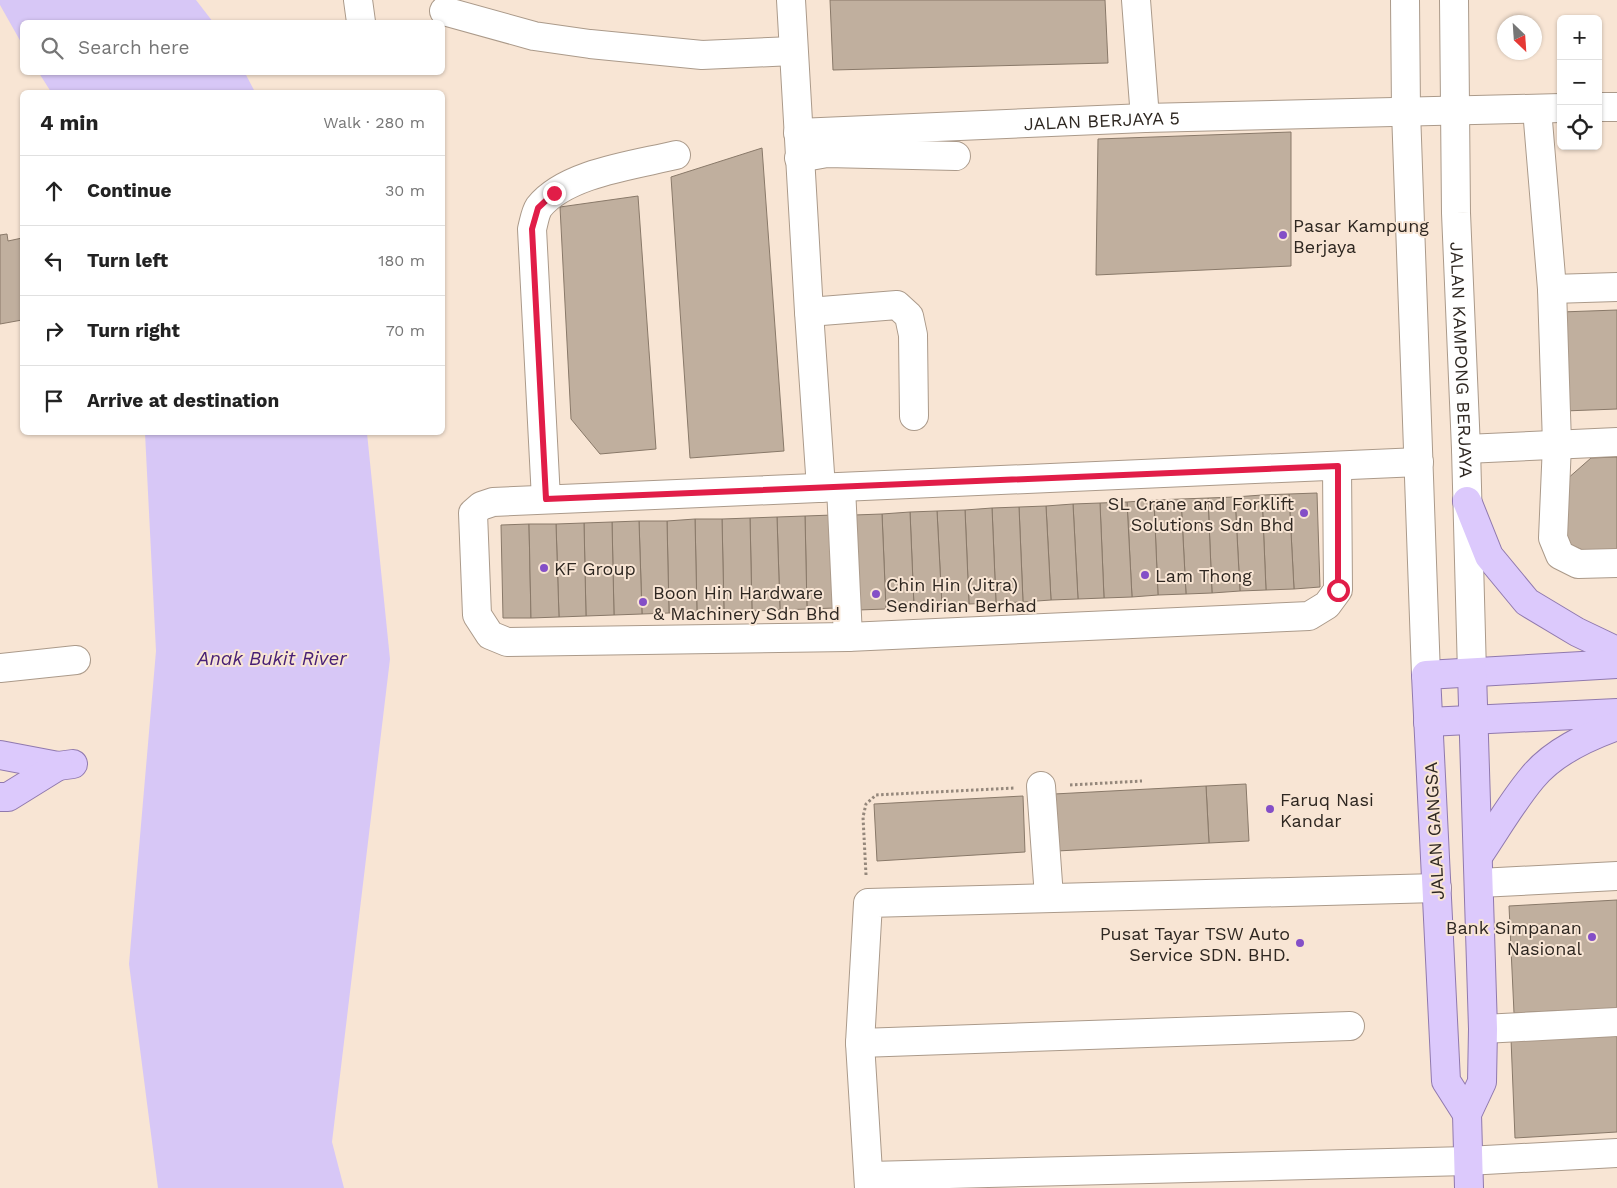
<!DOCTYPE html>
<meta charset="utf-8">
<style>
:root{--surface:#fff;--page:#f2f2f2;--text:#222;--muted:#767676;--line:#e0e0e0}
body{margin:0;font-family:"Work Sans",sans-serif;background:var(--page);color:var(--text)}
.controls{position:absolute;right:15px;top:15px;display:grid;overflow:hidden;border-radius:8px;box-shadow:0 1px 4px #0004}
.controls button{width:45px;height:45px;display:grid;place-items:center;padding:0;border:0;border-bottom:1px solid var(--line);background:var(--surface);color:var(--text);font:25px sans-serif}
.compass{position:absolute;left:1497px;top:15px;width:45px;height:45px;border-radius:50%;background:var(--surface);box-shadow:0 1px 4px #0004;rotate:155deg}
.stop{position:absolute;width:15px;height:15px;margin:-11px;border:4px solid #e11d48;border-radius:50%;background:#fff}
.stop.end{background:#e11d48;border-color:#fff;box-shadow:0 1px 5px #0008}
.list{margin:0;padding:0;list-style:none}
h2{display:flex;justify-content:space-between;align-items:center;height:65px;margin:0;padding:0 20px;font-size:21px}
h2 small{font-size:16px;font-weight:400;color:var(--muted)}
.list li{display:grid;grid-template-columns:32px 1fr auto;gap:15px;align-items:center;box-sizing:border-box;height:70px;padding:0 20px;border-top:1px solid var(--line)}
.list b{display:block;font-size:19px;white-space:nowrap}
.list em{font-size:16px;font-style:normal;color:var(--muted)}
.icon{flex:none;width:28px;height:28px;fill:none;stroke:currentColor;stroke-width:2;stroke-linecap:round;stroke-linejoin:round}
.map{position:relative;flex:none;width:1617px;height:1188px;overflow:hidden}
.search{position:absolute;background:var(--surface);box-shadow:0 1px 4px #0004;left:20px;top:20px;width:425px;height:55px;display:flex;align-items:center;gap:12px;box-sizing:border-box;padding:0 18px;border-radius:8px;color:var(--muted);font-size:19px}
.panel{position:absolute;background:var(--surface);box-shadow:0 1px 4px #0004;left:20px;top:90px;width:425px;height:345px;border-radius:8px}
.map>svg:first-child{display:block}
.water{fill:#d7c7f6}
.building{fill:#c0af9e;stroke:#897969}
.lines{fill:none;stroke-linecap:round;stroke-linejoin:round}
.minor-casing{stroke:#ab9a8a;stroke-width:30}
.major-casing{stroke:#9079ae;stroke-width:30}
.path{stroke:#94877b;stroke-width:3;stroke-dasharray:2.5 2.5;stroke-linecap:butt}
.minor{stroke:#fff;stroke-width:28}
.major{stroke:#dcc9fc;stroke-width:28}
.route{stroke:#e11d48;stroke-width:6}
.poi-dot{fill:#844fc7;stroke:#f8e5d4;stroke-width:2}
.labels{text-anchor:middle;dominant-baseline:central;stroke-width:4;stroke-linejoin:round;paint-order:stroke}
.street-label{font-size:18px;fill:#2e2721;stroke:#f8e5d4}
.poi-label{font-size:18px;fill:#2e2721;stroke:#f8e5d4;text-anchor:start}
.water-label{font-size:19px;font-style:italic;fill:#482076;stroke:#f8e5d4}
</style>
<div class="map">
<svg width="1617" height="1188" viewBox="0 0 1617 1188">
<rect width="100%" height="100%" fill="#f8e5d4"/>
<!-- water -->
<g class="water">
<path d="M0,0h196l17,22h-191v22l-22,-39z"/>
<path d="M39,73h206l10,19h-204z"/>
<path d="M145,433h222l23,226 -58,483 12,46h-186l-29,-224 27,-313z"/>
</g>
<!-- building -->
<g class="building">
<path d="M830,0h275l3,63 -275,7z"/>
<path d="M1291,132v134l-195,9 2,-136z"/>
<path d="M762,148l22,303 -94,7 -19,-281z"/>
<path d="M638,196l18,253 -56,5 -29,-35 -11,-212z"/>
<path d="M7,234l1,7 14,-3v82l-22,4v-89z"/>
<path d="M1617,310v99l-53,2 -3,-99z"/>
<path d="M1617,457v97l-23,1 -34,-15 -2,-53 33,-29z"/>
<path d="M1317,493l3,94 -26,2 -5,-95z"/>
<path d="M1289,494l5,95 -28,1 -4,-95z"/>
<path d="M1262,495l4,95 -26,1 -5,-94z"/>
<path d="M1235,497l5,94 -28,2 -4,-95z"/>
<path d="M1208,498l4,95 -26,1 -5,-95z"/>
<path d="M1181,499l5,95 -28,1 -4,-95z"/>
<path d="M1154,500l4,95 -26,2 -5,-95z"/>
<path d="M1127,502l5,95 -28,1 -4,-95z"/>
<path d="M1100,503l4,95 -26,1 -5,-95z"/>
<path d="M1073,504l5,95 -27,1 -5,-94z"/>
<path d="M1046,506l5,94 -28,2 -4,-95z"/>
<path d="M1019,507l4,95 -27,1 -4,-95z"/>
<path d="M992,508l4,95 -27,1 -4,-94z"/>
<path d="M965,510l4,94 -27,2 -5,-95z"/>
<path d="M937,511l5,95 -28,1 -4,-95z"/>
<path d="M910,512l4,95 -28,2 -4,-95z"/>
<path d="M882,514l4,95 -28,1 -4,-95z"/>
<path d="M833,515l2,93 -28,1 -2,-93z"/>
<path d="M805,516l2,93 -27,1 -3,-93z"/>
<path d="M777,517l3,93 -28,1 -2,-93z"/>
<path d="M750,518l2,93 -28,1 -2,-93z"/>
<path d="M695,519h27l2,93 -27,1z"/>
<path d="M695,519l2,94h-28l-2,-92z"/>
<path d="M639,521h28l2,92 -27,1z"/>
<path d="M639,521l3,93 -28,1 -2,-93z"/>
<path d="M612,522l2,93 -28,1 -2,-93z"/>
<path d="M584,523l2,93 -27,1 -3,-93z"/>
<path d="M529,524l2,94h-28l-2,-93z"/>
<path d="M529,524h27l3,93 -28,1z"/>
<path d="M1246,784l3,57 -40,2 -3,-57z"/>
<path d="M1206,786l3,57 -152,8 -3,-57z"/>
<path d="M1023,796l2,56 -148,9 -3,-57z"/>
<path d="M1617,900v108l-103,5 -5,-107z"/>
<path d="M1617,1034v98l-102,6 -4,-99z"/>
</g>
<g class="lines">
<defs>
<g id="minor">
<path d="M358,0l3,22"/>
<path d="M791,0l18,312 12,176"/>
<path d="M1136,0l9,118"/>
<path d="M1405,0l1,111 20,564"/>
<path id="s1" d="M1454,0l2,213 10,236 6,224"/>
<path d="M444,11l90,25 56,8 112,11 91,-4"/>
<path d="M1598,107h19"/>
<path d="M1537,109l15,180 5,155 -4,94 7,17 18,9 39,-1"/>
<path id="s2" d="M798,133l347,-15 416,-10"/>
<path d="M799,158l28,-5 129,3"/>
<path d="M1552,289l65,-2"/>
<path d="M809,312l88,-7 12,11 4,19 1,81"/>
<path d="M1466,449l151,-7"/>
<path d="M1337,466l1,124 -11,15 -18,11 -461,21 -341,5 -17,-7 -13,-20 -4,-102 8,-7 12,-4 926,-40"/>
<path d="M841,487l7,150"/>
<path d="M546,499l-14,-270c2,-7 3,-16 7,-22 27,-34 96,-42 137,-52"/>
<path d="M0,668l76,-8"/>
<path d="M1041,786l8,111"/>
<path d="M1479,883l138,-7"/>
<path d="M1483,1029l134,-7"/>
<path d="M860,1043l490,-17"/>
<path d="M869,1176l598,-15 150,-8"/>
<path d="M869,1188l-9,-145 8,-140 569,-15"/>
</g>
<g id="major">
<path d="M1467,501l22,55 38,46 50,30 40,19"/>
<path d="M1428,722l189,-9"/>
<path d="M0,755l58,11 15,-2"/>
<path d="M0,797h8l50,-31"/>
<path d="M1479,855c17,-25 33,-53 53,-77 21,-26 54,-41 85,-52"/>
<path d="M1467,1114l-21,-33 -20,-406 191,-11"/>
<path d="M1469,1188l-2,-74 15,-32 1,-53 -11,-356"/>
</g>
</defs>
<!-- minor casing -->
<use href="#minor" class="minor-casing"/>
<!-- major casing -->
<use href="#major" class="major-casing"/>
<!-- path -->
<g class="path">
<path d="M1070,785l72,-4"/>
<path d="M866,875l-3,-58 3,-13 10,-9 138,-7"/>
</g>
<!-- minor -->
<use href="#minor" class="minor"/>
<!-- major -->
<use href="#major" class="major"/>
</g>
<g class="lines">
<!-- route -->
<path class="route" d="M554,193l-16,15 -6,21 14,270 792,-33v124"/>
</g>
<!-- markers -->
<g class="poi-dot">
<circle cx="1283" cy="235" r="5"/>
<circle cx="1304" cy="513" r="5"/>
<circle cx="544" cy="568" r="5"/>
<circle cx="1145" cy="575" r="5"/>
<circle cx="876" cy="594" r="5"/>
<circle cx="643" cy="602" r="5"/>
<circle cx="1270" cy="809" r="5"/>
<circle cx="1592" cy="937" r="5"/>
<circle cx="1300" cy="943" r="5"/>
</g>
<g class="labels">
<!-- street labels -->
<g class="street-label">
<text stroke="none"><textPath href="#s2" startOffset="304">JALAN BERJAYA 5</textPath></text>
<text stroke="none"><textPath href="#s1" startOffset="360">JALAN KAMPONG BERJAYA</textPath></text>
<text transform="translate(1434 831) rotate(-93)">JALAN GANGSA</text>
</g>
<!-- poi labels -->
<g class="poi-label">
<text x="1293" y="225">Pasar Kampung<tspan x="1293" dy="21">Berjaya</tspan></text>
<text x="1294" y="503" text-anchor="end">SL Crane and Forklift<tspan x="1294" dy="21">Solutions Sdn Bhd</tspan></text>
<text x="554" y="568">KF Group</text>
<text x="1155" y="575">Lam Thong</text>
<text x="886" y="584">Chin Hin (Jitra)<tspan x="886" dy="21">Sendirian Berhad</tspan></text>
<text x="653" y="592">Boon Hin Hardware<tspan x="653" dy="21">&amp; Machinery Sdn Bhd</tspan></text>
<text x="1280" y="799">Faruq Nasi<tspan x="1280" dy="21">Kandar</tspan></text>
<text x="1582" y="927" text-anchor="end">Bank Simpanan<tspan x="1582" dy="21">Nasional</tspan></text>
<text x="1290" y="933" text-anchor="end">Pusat Tayar TSW Auto<tspan x="1290" dy="21">Service SDN. BHD.</tspan></text>
</g>
<!-- water labels -->
<g class="water-label">
<text x="272" y="658">Anak Bukit River</text>
</g>
</g>
</svg>
<div class="controls">
<button>+</button>
<button>−</button>
<button><svg class="icon" aria-label="locate" viewBox="0 0 24 24"><circle cx="12" cy="12" r="6"/><path d="M12 2v4M12 18v4M2 12h4M18 12h4"/></svg></button>
</div>
<svg class="compass" viewBox="-18 -18 36 36"><path d="M0-13l5 13h-10z" fill="#e53935"/><path d="M0 13l5-13h-10z" fill="#767676"/></svg>
<div class="stop" style="left:1338px;top:590px"></div>
<div class="stop end" style="left:554px;top:193px"></div>
<div class="search"><svg class="icon" aria-label="search" viewBox="0 0 24 24"><circle cx="10" cy="10" r="6"/><path d="M15 15l6 6"/></svg>Search here</div>
<section class="panel">
<h2>4 min<small>Walk · 280 m</small></h2>
<ul class="list">
<li><svg class="icon" aria-label="ahead" viewBox="0 0 24 24"><path d="M12 20V5M6 11l6-6 6 6"/></svg><div><b>Continue</b></div><em>30 m</em></li>
<li><svg class="icon" aria-label="left" viewBox="0 0 24 24"><path d="M17 20v-9H6M10 6l-5 5 5 5"/></svg><div><b>Turn left</b></div><em>180 m</em></li>
<li><svg class="icon" aria-label="right" viewBox="0 0 24 24"><path d="M7 20v-9h11M14 6l5 5-5 5"/></svg><div><b>Turn right</b></div><em>70 m</em></li>
<li><svg class="icon" aria-label="arrive" viewBox="0 0 24 24"><path d="M6 21V4h12l-3 4 3 4H6"/></svg><div><b>Arrive at destination</b></div></li>
</ul>
</section>
</div>
